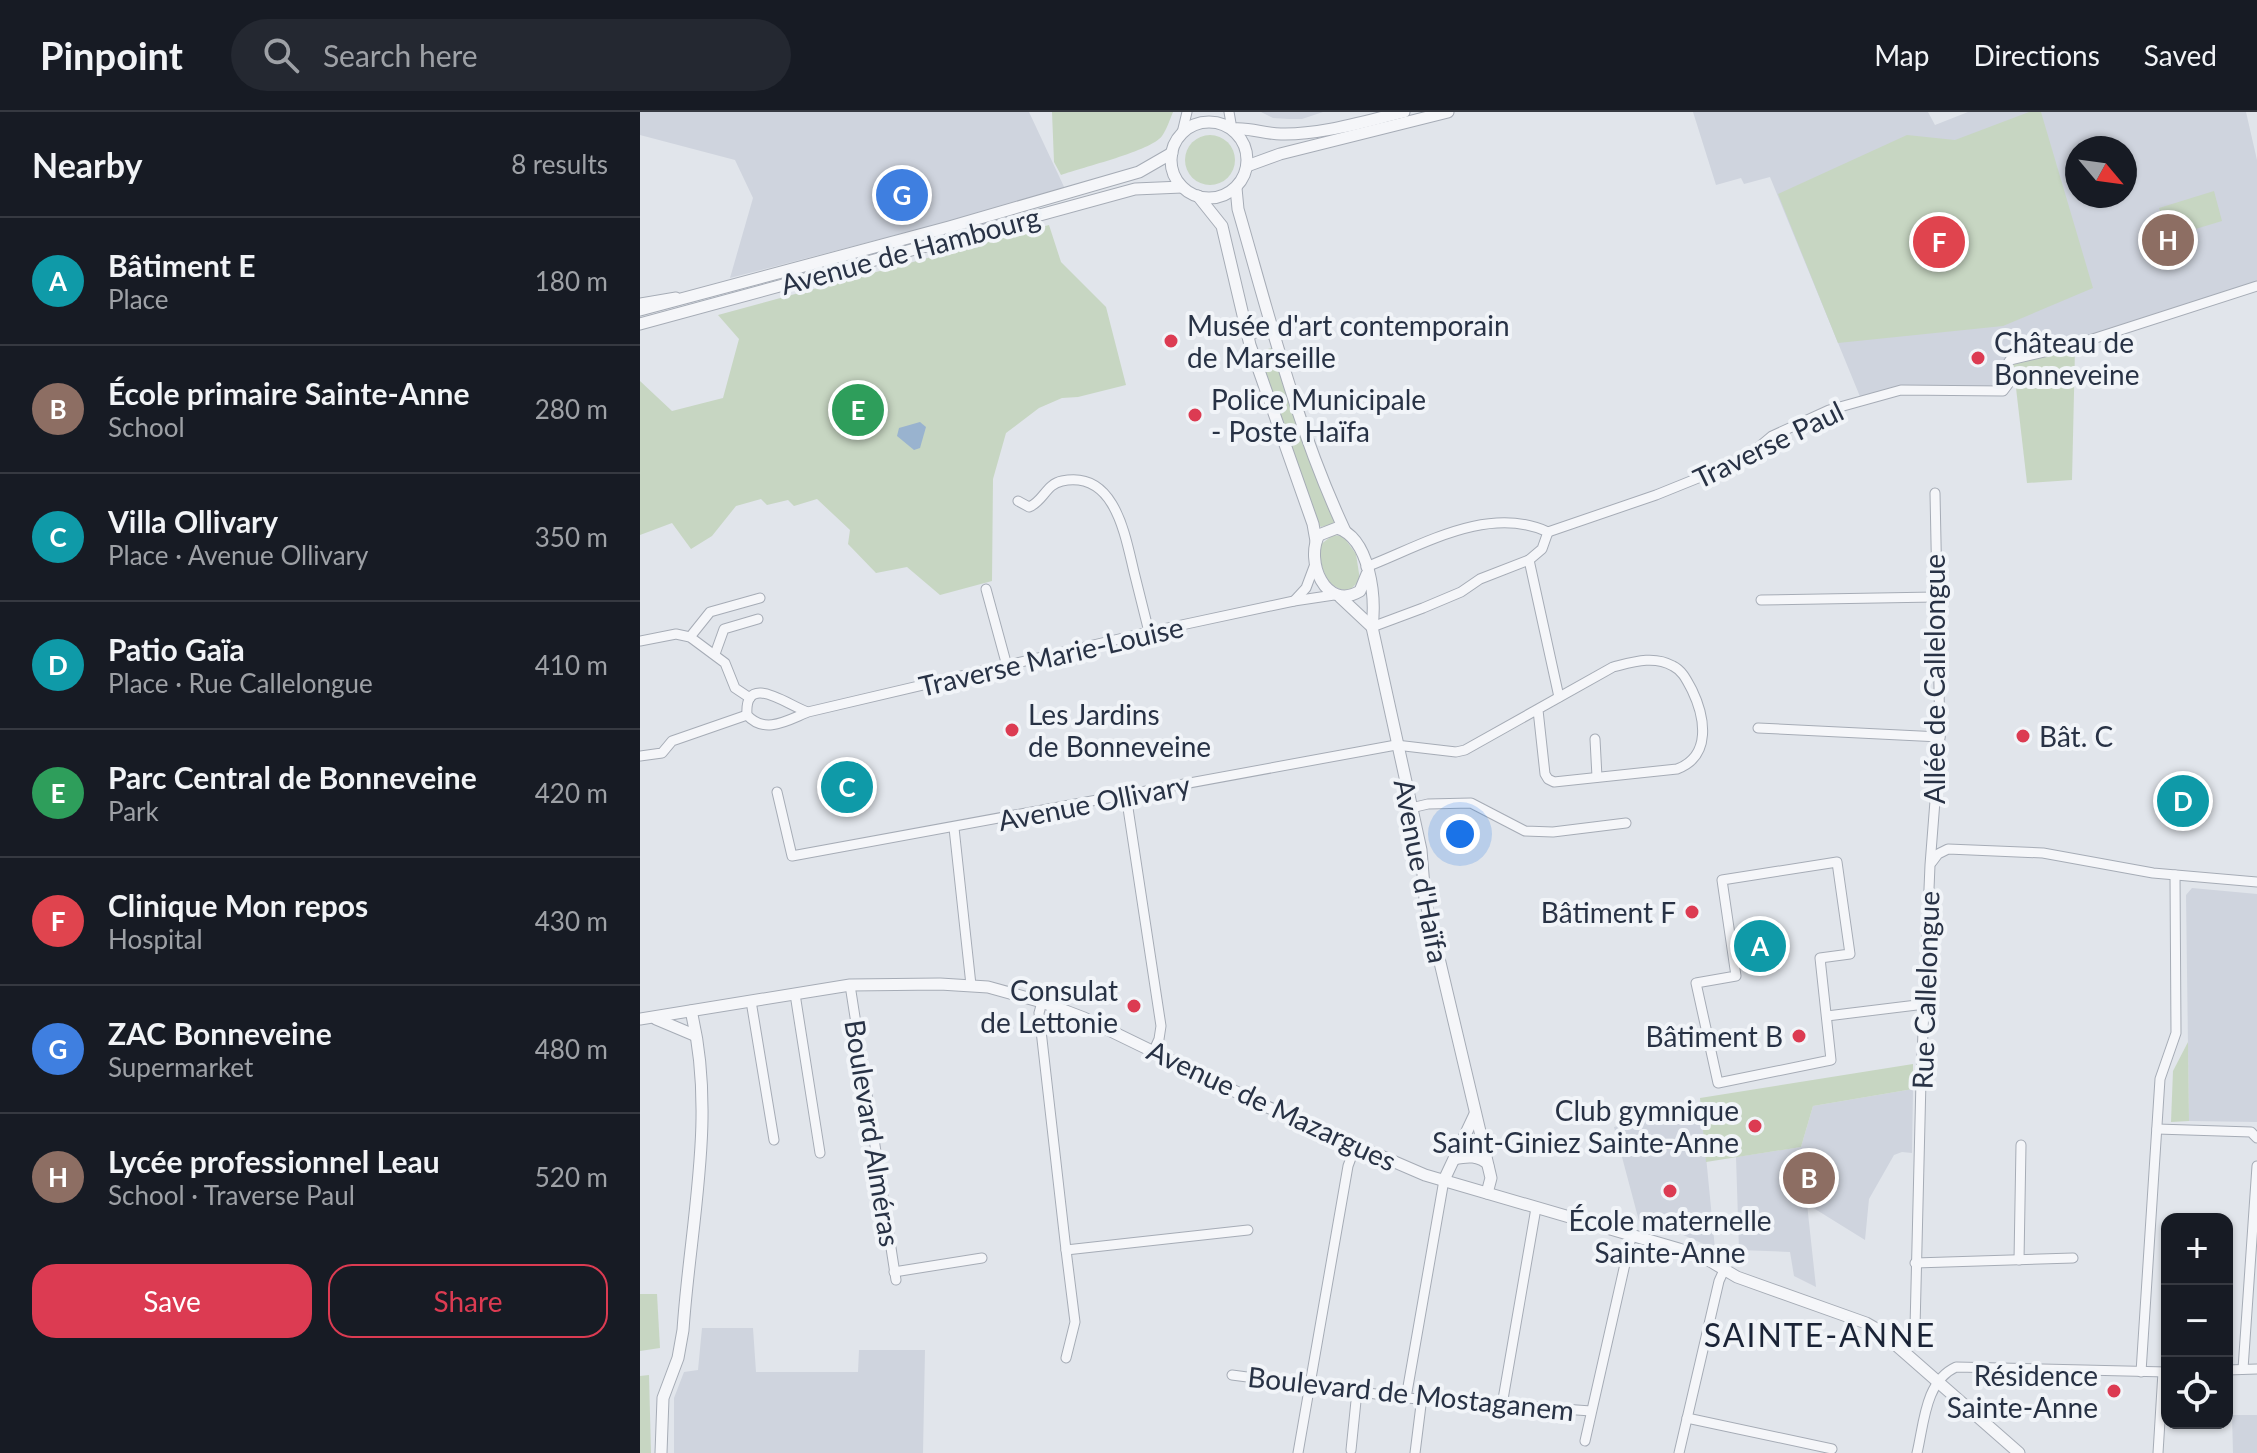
<!DOCTYPE html>
<meta charset="utf-8">
<style>
:root{--surface:#171b24;--page:#242831;--text:#f1f3f6;--muted:#9ea1a6;--line:#363941;--accent:#dc3b52}
body{margin:0;font-family:Lato,sans-serif;background:var(--page);color:var(--text)}
.controls{position:absolute;right:24px;bottom:24px;display:grid;overflow:hidden;border-radius:16px;box-shadow:0 2px 6px #0004}
.controls button{width:72px;height:72px;display:grid;place-items:center;padding:0;border:0;border-bottom:2px solid var(--line);background:var(--surface);color:var(--text);font:40px sans-serif}
.compass{position:absolute;left:1425px;top:24px;width:72px;height:72px;border-radius:50%;background:var(--surface);box-shadow:0 2px 6px #0004;rotate:119deg}
.you{position:absolute;left:820px;top:722px;width:28px;height:28px;margin:-20px;border:6px solid #fff;border-radius:50%;background:#1a73e8;box-shadow:0 0 0 12px #1a73e833}
.badge{display:grid;place-items:center;width:52px;height:52px;border-radius:50%;background:var(--accent);color:#fff;font-size:26px;font-weight:700}
.pin{position:absolute;translate:-50% -50%;border:4px solid #fff;box-shadow:0 2px 8px #0006}
.list{margin:0;padding:0;list-style:none}
h2{display:flex;justify-content:space-between;align-items:center;height:104px;margin:0;padding:0 32px;font-size:34px}
h2 small{font-size:26px;font-weight:400;color:var(--muted)}
.list li{display:grid;grid-template-columns:52px 1fr auto;gap:24px;align-items:center;box-sizing:border-box;height:128px;padding:0 32px;border-top:2px solid var(--line)}
.list b{display:block;font-size:30px;white-space:nowrap}
.list p{margin:0;font-size:26px;white-space:nowrap;color:var(--muted)}
.list em{font-size:26px;font-style:normal;color:var(--muted)}
.actions{display:flex;gap:16px;padding:24px 32px}
.actions a{flex:1;padding:18px 0;border:2px solid var(--accent);border-radius:24px;text-align:center;font-size:28px;color:var(--accent)}
.actions .main{background:var(--accent);color:#fff}
.icon{flex:none;width:44px;height:44px;fill:none;stroke:currentColor;stroke-width:2;stroke-linecap:round;stroke-linejoin:round}
.map{position:relative;flex:none;width:1617px;height:1341px;overflow:hidden}
header{display:flex;align-items:center;gap:48px;box-sizing:border-box;height:112px;padding:0 40px;background:var(--surface);border-bottom:2px solid var(--line)}
header strong{font-size:38px}
nav{display:flex;gap:44px;margin-inline-start:auto;font-size:28px}
.search{width:560px;height:72px;background:var(--page);display:flex;align-items:center;gap:20px;box-sizing:border-box;padding:0 28px;border-radius:44px;color:var(--muted);font-size:30px}
main{display:flex}
aside{flex:1;background:var(--surface)}
.map>svg:first-child{display:block}
.built{fill:#cfd4de;fill-rule:evenodd}
.green{fill:#c7d6c2}
.water{fill:#99b3cf}
.lines{fill:none;stroke-linecap:round;stroke-linejoin:round}
.minor-casing{stroke:#a6acb6;stroke-width:11}
.tertiary-casing{stroke:#a6acb6;stroke-width:13}
.minor{stroke:#f5f6f9;stroke-width:9}
.tertiary{stroke:#f5f6f9;stroke-width:11}
.poi-dot{fill:#dc3b52;stroke:#f1f4f8;stroke-width:3}
.labels{text-anchor:middle;dominant-baseline:central;stroke-width:8;stroke-linejoin:round;paint-order:stroke}
.street-label{font-size:28px;fill:#283245;stroke:#f1f4f8}
.poi-label{font-size:28px;fill:#283245;stroke:#f1f4f8;text-anchor:start}
.quarter-label{font-size:32px;letter-spacing:2px;fill:#1a2336;stroke:#f1f4f8}
</style>
<header>
<strong>Pinpoint</strong>
<div class="search"><svg class="icon" aria-label="search" viewBox="0 0 24 24"><circle cx="10" cy="10" r="6"/><path d="M15 15l6 6"/></svg>Search here</div>
<nav><a>Map</a><a>Directions</a><a>Saved</a></nav>
</header>
<main>
<aside>
<h2>Nearby<small>8 results</small></h2>
<ul class="list">
<li><span class="badge" style="background:#0f9aa8">A</span><div><b>Bâtiment E</b><p>Place</p></div><em>180 m</em></li>
<li><span class="badge" style="background:#8d6e63">B</span><div><b>École primaire Sainte-Anne</b><p>School</p></div><em>280 m</em></li>
<li><span class="badge" style="background:#0f9aa8">C</span><div><b>Villa Ollivary</b><p>Place · Avenue Ollivary</p></div><em>350 m</em></li>
<li><span class="badge" style="background:#0f9aa8">D</span><div><b>Patio Gaïa</b><p>Place · Rue Callelongue</p></div><em>410 m</em></li>
<li><span class="badge" style="background:#2e9e5b">E</span><div><b>Parc Central de Bonneveine</b><p>Park</p></div><em>420 m</em></li>
<li><span class="badge" style="background:#e0444e">F</span><div><b>Clinique Mon repos</b><p>Hospital</p></div><em>430 m</em></li>
<li><span class="badge" style="background:#3f7fe0">G</span><div><b>ZAC Bonneveine</b><p>Supermarket</p></div><em>480 m</em></li>
<li><span class="badge" style="background:#8d6e63">H</span><div><b>Lycée professionnel Leau</b><p>School · Traverse Paul</p></div><em>520 m</em></li>
</ul>
<div class="actions"><a class="main">Save</a><a>Share</a></div>
</aside>
<div class="map">
<svg width="1617" height="1341" viewBox="0 0 1617 1341">
<rect width="100%" height="100%" fill="#e1e5eb"/>
<!-- built -->
<g class="built">
<path d="M0,0h389l37,79 -336,87 23,-80 -18,-38 -95,-25z"/>
<path d="M621,0h62l-21,7h-13l-16,-1z"/>
<path d="M1053,0h235l7,13 33,-13h278l11,48v124l-200,64 -49,10 -5,4 2,25 -109,1 -35,11 -91,-222 -26,7 -3,-6 -25,7zM1437,36h48v48h-48z"/>
<path d="M1552,776l65,6v228l-68,-1 -3,-226z"/>
<path d="M1273,977l-1,64 -10,-1 -8,3 -25,44 -4,41 -58,-36 9,83 -22,-11 -4,-24 -51,-2 -3,-93 65,-10 12,-41z"/>
<path d="M1061,993l14,144 -41,-18 -35,-10 -25,-94z"/>
<path d="M62,1216h51l3,44h102l1,-22h66l-2,103h-249v-55l10,-26 14,-2z"/>
<path d="M1592,1303h25v38h-24z"/>
</g>
<!-- green -->
<g class="green">
<path d="M412,0h121c-3,7 -6,17 -11,24 -11,15 -79,31 -101,39l-7,-13z"/>
<path d="M1389,0h12l52,176 -90,38 -165,17 -60,-149 129,-59 48,5z"/>
<circle cx="570" cy="48" r="25"/>
<path d="M1574,79l8,30 -53,16 -10,-29z"/>
<path d="M409,113l12,37 45,45 20,78 -48,12 -16,1 -23,10 -33,25 -13,46 -1,102 -52,14 -33,-28 -31,6 -28,-29 2,-14 -33,-31 -23,7 -6,-6 -21,5 -6,-6 -25,7 -24,30 -21,13 -19,-26 -32,12v-154l32,30 51,-13 16,-59 -21,-24z"/>
<path d="M634,235l61,172 -2,5 -12,3 -3,-3 -60,-172z"/>
<path d="M1435,237l-3,131 -45,3 -14,-121z"/>
<path d="M693,423l10,1 13,18 4,26 -10,10c-24,2 -31,-25 -30,-45z"/>
<path d="M1548,930l1,79 -18,1 2,-51z"/>
<path d="M1273,952v25l-100,17 -12,41 -95,15 -6,-64z"/>
<path d="M0,1182h17l3,54 -20,3z"/>
<path d="M9,1263l2,78h-11v-77z"/>
</g>
<!-- water -->
<path class="water" d="M280,310l6,5 -6,21 -6,2 -17,-14 2,-8z"/>
<g class="lines">
<defs>
<g id="minor">
<path d="M589,0l3,17"/>
<path d="M542,21l5,-21"/>
<path d="M0,191l36,-6"/>
<path d="M378,389l11,6c14,-5 17,-23 33,-26 53,-11 63,54 72,91 5,20 10,40 15,60"/>
<path d="M908,420l108,-37 62,-25 29,-13 25,-21 57,-26 72,-20 102,1 6,-8 -3,-17 4,-6 64,-15 183,-59"/>
<path d="M889,448l30,137"/>
<path d="M726,455c55,-21 122,-63 182,-35"/>
<path d="M346,477l21,77"/>
<path d="M1121,488l174,-3"/>
<path d="M654,489l12,-13 9,-24"/>
<path d="M732,515l51,-19 38,-16 19,-13 49,-19 13,-11 6,-17"/>
<path d="M50,525l20,-25 50,-14"/>
<path d="M0,529l36,-7 14,3 35,26 10,25 15,10"/>
<path d="M75,542l9,-25 34,-10"/>
<path d="M168,600c-20,8 -43,23 -61,3 -3,-45 43,-8 61,-3l341,-80 145,-31 40,-6"/>
<path d="M1118,616l182,9"/>
<path d="M955,627l2,38"/>
<path d="M0,644l22,-3 10,-12 75,-26"/>
<path d="M137,680l15,64 604,-111 60,7 9,-2 148,-83c20,-5 41,-12 60,-1 10,5 14,15 19,24 13,27 20,66 -15,79l-123,13 -6,-3 -3,-5 -7,-64"/>
<path d="M486,683l35,231 -2,13 -5,11"/>
<path d="M771,696l17,-4 43,-1 54,28 28,1 73,-9"/>
<path d="M314,716l17,157"/>
<path d="M1197,750l13,92 -30,4 11,102 -113,23 -22,-100 40,-7 -14,-96z"/>
<path d="M1292,750l6,-8 10,-5 95,4 110,20 104,9"/>
<path d="M210,873l46,295"/>
<path d="M155,882l25,159"/>
<path d="M111,889l23,139"/>
<path d="M402,890l-3,11 27,237 182,-20"/>
<path d="M1187,904l98,-12"/>
<path d="M1517,1017l94,3 6,6"/>
<path d="M814,1048c14,-3 24,-4 35,6"/>
<path d="M426,1138l9,72 -9,36"/>
<path d="M1379,1148l2,-115"/>
<path d="M1275,1151l158,-5"/>
<path d="M254,1160l88,-14"/>
<path d="M1263,1240l9,-15 3,-9 6,-248 9,-215 10,-128 -5,-244"/>
<path d="M1603,1257l14,-203"/>
<path d="M1587,1258l30,-1"/>
<path d="M1501,1260l19,-293 16,-46 -1,-158"/>
<path d="M592,1263l174,23 185,13"/>
<path d="M766,1286l38,-218"/>
<path d="M862,1293l34,-197"/>
<path d="M1047,1306l145,31"/>
<path d="M945,1329l47,-208"/>
<path d="M711,1338l6,-59"/>
<path d="M658,1341l50,-287 7,-19"/>
<path d="M775,1341l7,-56"/>
<path d="M1039,1341l40,-172 5,-11"/>
<path d="M1277,1341c7,-29 8,-72 39,-86l211,5"/>
<path d="M1518,1341l5,-81"/>
</g>
<g id="tertiary">
<circle cx="569" cy="48" r="38"/>
<path d="M592,17c18,-2 32,5 49,5 41,1 84,-13 123,-22"/>
<path d="M607,54l33,-12 168,-42"/>
<path d="M596,76l2,21c31,107 59,220 107,322"/>
<path d="M558,84l24,30 28,119 63,179 3,17"/>
<path d="M0,198l309,-83 190,-55 33,-19"/>
<path d="M0,212l495,-135 47,-2"/>
<path d="M608,222l25,-7"/>
<path d="M727,462l-7,17c-35,21 -55,-31 -41,-56l18,-7c33,10 39,69 35,99l49,223 4,49 66,279 -4,15"/>
<path d="M700,485l32,30"/>
<path d="M0,907l210,-34 90,-1 48,3 54,15 42,16 181,88 160,69 254,74 31,12 27,16 129,46 14,8 139,122"/>
<path d="M16,907l38,16"/>
<path d="M804,1068l31,-66"/>
<path d="M21,1341l2,-55 15,-40 5,-28c7,-105 34,-215 8,-319"/>
</g>
</defs>
<!-- minor casing -->
<use href="#minor" class="minor-casing"/>
<!-- tertiary casing -->
<use href="#tertiary" class="tertiary-casing"/>
<!-- minor -->
<use href="#minor" class="minor"/>
<!-- tertiary -->
<use href="#tertiary" class="tertiary"/>
</g>
<!-- markers -->
<g class="poi-dot">
<circle cx="531" cy="229" r="8"/>
<circle cx="1338" cy="246" r="8"/>
<circle cx="555" cy="303" r="8"/>
<circle cx="372" cy="618" r="8"/>
<circle cx="1383" cy="624" r="8"/>
<circle cx="1052" cy="800" r="8"/>
<circle cx="494" cy="894" r="8"/>
<circle cx="1159" cy="924" r="8"/>
<circle cx="1115" cy="1014" r="8"/>
<circle cx="1030" cy="1079" r="8"/>
<circle cx="1474" cy="1279" r="8"/>
</g>
<g class="labels">
<!-- street labels -->
<g class="street-label">
<text transform="translate(270 138) rotate(-15)">Avenue de Hambourg</text>
<text transform="translate(1128 332) rotate(-26)">Traverse Paul</text>
<text transform="translate(411 544) rotate(-13)">Traverse Marie-Louise</text>
<text transform="translate(1294 567) rotate(-90)">Allée de Callelongue</text>
<text transform="translate(454 690) rotate(-11)">Avenue Ollivary</text>
<text transform="translate(782 759) rotate(79)">Avenue d'Haïfa</text>
<text transform="translate(1285 878) rotate(-88)">Rue Callelongue</text>
<text transform="translate(632 993) rotate(25)">Avenue de Mazargues</text>
<text transform="translate(233 1021) rotate(81)">Boulevard Alméras</text>
<text transform="translate(771 1281) rotate(6)">Boulevard de Mostaganem</text>
</g>
<!-- poi labels -->
<g class="poi-label">
<text x="547" y="213">Musée d'art contemporain<tspan x="547" dy="32">de Marseille</tspan></text>
<text x="1354" y="230">Château de<tspan x="1354" dy="32">Bonneveine</tspan></text>
<text x="571" y="287">Police Municipale<tspan x="571" dy="32">- Poste Haïfa</tspan></text>
<text x="388" y="602">Les Jardins<tspan x="388" dy="32">de Bonneveine</tspan></text>
<text x="1399" y="624">Bât. C</text>
<text x="1036" y="800" text-anchor="end">Bâtiment F</text>
<text x="478" y="878" text-anchor="end">Consulat<tspan x="478" dy="32">de Lettonie</tspan></text>
<text x="1143" y="924" text-anchor="end">Bâtiment B</text>
<text x="1099" y="998" text-anchor="end">Club gymnique<tspan x="1099" dy="32">Saint-Giniez Sainte-Anne</tspan></text>
<text x="1030" y="1108" text-anchor="middle">École maternelle<tspan x="1030" dy="32">Sainte-Anne</tspan></text>
<text x="1458" y="1263" text-anchor="end">Résidence<tspan x="1458" dy="32">Sainte-Anne</tspan></text>
</g>
<!-- quarter labels -->
<g class="quarter-label">
<text x="1180" y="1222">SAINTE-ANNE</text>
</g>
</g>
</svg>
<div class="controls">
<button>+</button>
<button>−</button>
<button><svg class="icon" aria-label="locate" viewBox="0 0 24 24"><circle cx="12" cy="12" r="6"/><path d="M12 2v4M12 18v4M2 12h4M18 12h4"/></svg></button>
</div>
<svg class="compass" viewBox="-18 -18 36 36"><path d="M0-13l5 13h-10z" fill="#e53935"/><path d="M0 13l5-13h-10z" fill="#9ea1a6"/></svg>
<div class="you"></div>
<div class="pin badge" style="left:1120px;top:834px;background:#0f9aa8">A</div>
<div class="pin badge" style="left:1169px;top:1066px;background:#8d6e63">B</div>
<div class="pin badge" style="left:207px;top:675px;background:#0f9aa8">C</div>
<div class="pin badge" style="left:1543px;top:689px;background:#0f9aa8">D</div>
<div class="pin badge" style="left:218px;top:298px;background:#2e9e5b">E</div>
<div class="pin badge" style="left:1299px;top:130px;background:#e0444e">F</div>
<div class="pin badge" style="left:262px;top:83px;background:#3f7fe0">G</div>
<div class="pin badge" style="left:1528px;top:128px;background:#8d6e63">H</div>
</div>
</main>
